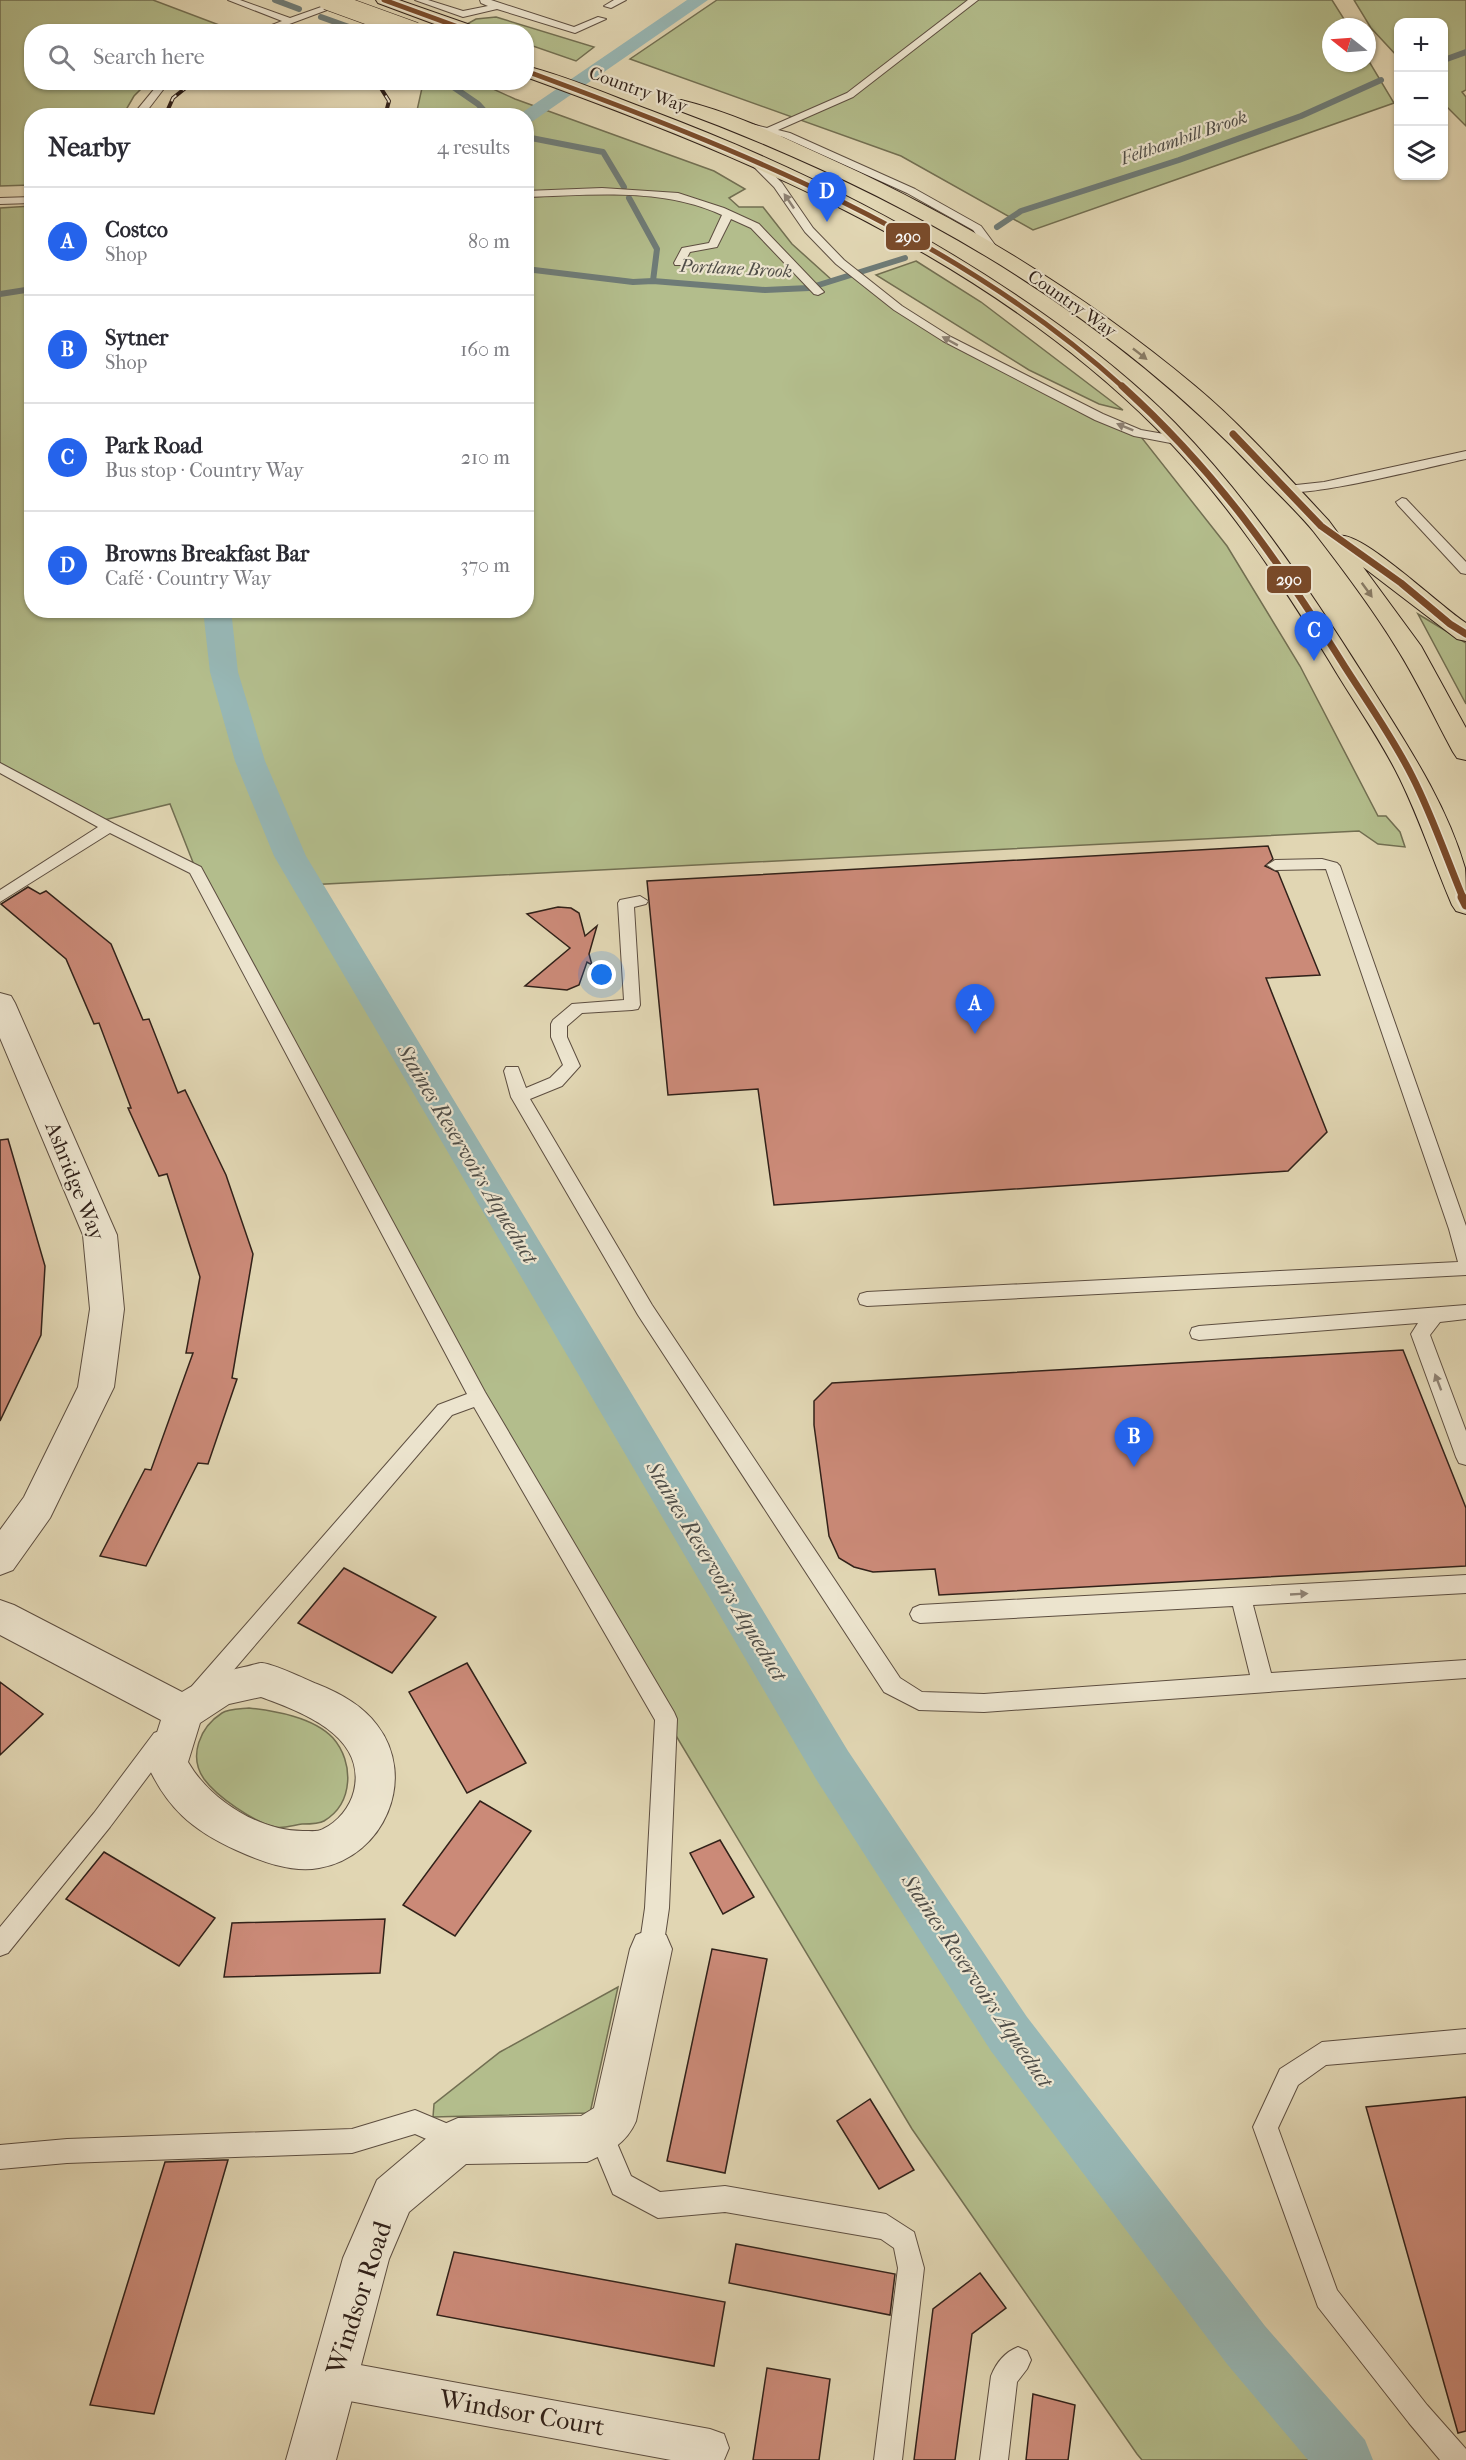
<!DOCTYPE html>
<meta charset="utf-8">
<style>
:root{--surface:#fff;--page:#f7f7f7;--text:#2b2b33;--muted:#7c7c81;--line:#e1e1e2;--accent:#2563eb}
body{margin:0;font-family:"IM FELL French Canon",serif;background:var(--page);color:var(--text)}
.controls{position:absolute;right:18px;top:18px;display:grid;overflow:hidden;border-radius:12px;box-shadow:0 2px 4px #0004}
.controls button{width:54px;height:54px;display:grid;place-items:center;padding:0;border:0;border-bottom:2px solid var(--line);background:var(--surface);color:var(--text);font:30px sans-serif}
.compass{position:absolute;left:1322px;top:18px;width:54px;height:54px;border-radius:50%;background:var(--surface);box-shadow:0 2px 4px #0004;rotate:287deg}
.you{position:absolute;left:602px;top:975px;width:21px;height:21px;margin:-15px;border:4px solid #fff;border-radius:50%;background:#1a73e8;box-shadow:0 0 0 9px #1a73e833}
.badge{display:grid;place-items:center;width:39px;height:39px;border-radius:50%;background:var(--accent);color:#fff;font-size:20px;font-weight:700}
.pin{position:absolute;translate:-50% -50px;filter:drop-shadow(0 2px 3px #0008)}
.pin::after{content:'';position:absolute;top:32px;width:21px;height:18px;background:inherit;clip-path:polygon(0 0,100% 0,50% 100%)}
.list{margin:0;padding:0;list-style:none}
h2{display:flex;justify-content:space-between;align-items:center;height:78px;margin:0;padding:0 24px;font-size:26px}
h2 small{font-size:20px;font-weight:400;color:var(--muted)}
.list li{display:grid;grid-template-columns:39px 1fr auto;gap:18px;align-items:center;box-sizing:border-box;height:108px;padding:0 24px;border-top:2px solid var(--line)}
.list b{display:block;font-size:22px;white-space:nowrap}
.list p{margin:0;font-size:20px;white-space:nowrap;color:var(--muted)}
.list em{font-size:20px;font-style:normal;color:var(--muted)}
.icon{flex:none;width:33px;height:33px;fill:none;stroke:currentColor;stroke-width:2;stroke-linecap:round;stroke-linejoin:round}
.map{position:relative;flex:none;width:1466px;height:2460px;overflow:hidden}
.search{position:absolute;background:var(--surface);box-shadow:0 2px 4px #0004;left:24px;top:24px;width:510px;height:66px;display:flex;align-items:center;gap:15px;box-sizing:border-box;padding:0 21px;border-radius:24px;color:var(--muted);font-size:22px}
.panel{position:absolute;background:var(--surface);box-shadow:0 2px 4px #0004;left:24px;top:108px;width:510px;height:510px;border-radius:24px}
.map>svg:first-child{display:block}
.green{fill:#b3bd8c;stroke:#726f52;stroke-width:1.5}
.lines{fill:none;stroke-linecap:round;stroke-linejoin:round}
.stream{stroke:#6e7b77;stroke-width:6}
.canal{fill:#97b7b5;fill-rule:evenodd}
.building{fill:#cb8a78;stroke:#312119;stroke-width:1.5}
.service-casing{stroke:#5d4e40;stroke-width:2}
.pedestrian-casing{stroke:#5d4e40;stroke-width:2}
.minor-casing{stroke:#5d4e40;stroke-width:2}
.trunk-casing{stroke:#312119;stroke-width:2}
.service{fill:#ece4ce;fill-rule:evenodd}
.pedestrian{fill:#ece4ce;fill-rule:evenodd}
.minor{fill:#ece4ce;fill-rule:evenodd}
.trunk{fill:#e1d6b3;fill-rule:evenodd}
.rail-casing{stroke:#312119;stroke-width:4}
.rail{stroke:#ece4ce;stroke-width:2;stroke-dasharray:8;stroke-linecap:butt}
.trunk-bridge-casing{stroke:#312119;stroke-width:20;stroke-linecap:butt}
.trunk-bridge{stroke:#e1d6b3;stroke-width:19}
.bus-1-far2-casing{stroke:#ece4ce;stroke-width:8}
.bus-1-far1-casing{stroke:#ece4ce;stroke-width:10}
.bus-1-casing{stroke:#ece4ce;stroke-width:14}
.bus-1-far2{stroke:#7a4b2a;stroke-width:5}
.bus-1-far1{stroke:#7a4b2a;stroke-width:7}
.bus-1{stroke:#7a4b2a;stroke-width:9}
.oneway{fill:#8e8274}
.oneway2{fill:#897c66}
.labels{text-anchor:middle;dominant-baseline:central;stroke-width:4.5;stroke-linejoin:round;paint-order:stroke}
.far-street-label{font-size:18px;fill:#312119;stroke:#ece4ce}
.far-water-label{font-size:18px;font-style:italic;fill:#504e48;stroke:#ece4ce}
.street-label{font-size:21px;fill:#312119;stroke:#ece4ce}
.water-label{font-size:22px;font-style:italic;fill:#504e48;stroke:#ece4ce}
.near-street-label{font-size:26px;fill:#312119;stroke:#ece4ce}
.line-badge{stroke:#ece4ce;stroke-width:2}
.badge-label{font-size:16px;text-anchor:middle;font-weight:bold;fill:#fff}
</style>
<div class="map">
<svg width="1466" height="2460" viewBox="0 0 1466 2460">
<rect width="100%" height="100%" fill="#e1d6b3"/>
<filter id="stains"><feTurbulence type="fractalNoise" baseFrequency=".00333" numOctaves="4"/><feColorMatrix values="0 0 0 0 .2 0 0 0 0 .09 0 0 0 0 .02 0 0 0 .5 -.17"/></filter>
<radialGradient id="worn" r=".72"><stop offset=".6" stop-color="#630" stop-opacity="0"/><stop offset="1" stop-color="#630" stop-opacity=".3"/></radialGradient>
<!-- green -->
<g class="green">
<path d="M0,0h153l82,31 -203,1v50l115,1 -13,13 -11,19 -91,1 -1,69 -31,1z"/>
<path d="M717,0h615l17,27h-18v36h36v-5l27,45 -361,127 -132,-74 -271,-97z"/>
<path d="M1354,0h112v90l-4,2 4,5v29l-22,-22v-82h-46v35l-27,-29z"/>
<path d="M496,17l98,30 -18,14 -49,-17 -1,-12 -36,-1 -23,-7 9,-5z"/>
<path d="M421,83h59l35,16 199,72 31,18 -16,9 10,9h24l29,37 41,37 24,-7 90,65 191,94 89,113 73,120 78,150h8l14,16 5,15 -27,-3 -19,-13 -1052,54 525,880 177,269 237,311 99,115h-203l-5,-6 -225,-325 -246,-410 -188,-322 -282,-527 -26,-66 -70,17 -100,-54v-559l31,-2 1,404h494v-494l-110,-1 6,-27z"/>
<path d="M916,261l65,41 142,108 -24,-6 -70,-34 -153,-95z"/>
<path d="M1418,614l48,29v61z"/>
<path d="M249,1708c26,3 64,9 84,30 21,24 21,65 -9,83 -5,3 -15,3 -22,3 -8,1 -19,5 -27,3 -21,-5 -58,-30 -71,-48 -16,-23 -4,-52 18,-66 6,-4 19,-4 27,-5z"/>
<path d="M618,1987l-28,126 -157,4 1,-13 66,-52z"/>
</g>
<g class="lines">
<!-- stream -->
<g class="stream">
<path d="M275,0l24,9"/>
<path d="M321,17l42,15"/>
<path d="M1444,60l22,-8"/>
<path d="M446,82l32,22 11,12"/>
<path d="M526,137l77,15 21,35"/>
<path d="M629,198l28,51 -4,32"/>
<path d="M997,227l24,-16 158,-51 122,-44 80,-36"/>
<path d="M526,269l107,13 20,-1 112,9 44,-2 96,-30"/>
<path d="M0,294l32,-5"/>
</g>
<!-- canal -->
<g class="canal">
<path d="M687,0h21l-175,121 -7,2v-7h-9z"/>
<path d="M203,610h28l7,62 27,89 41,95 542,895 179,266 238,309 100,114 8,20h-65l-81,-96 -236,-313 -175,-272 -542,-923 -39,-95 -25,-89z"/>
</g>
</g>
<!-- building -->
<g class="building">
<path d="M1268,846l5,13 -8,7 13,6 42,103 -54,3 61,154 -39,39 -514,34 -16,-116 -90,6 -21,-214z"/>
<path d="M28,887l12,7 6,-3 65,53 32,76 6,-1 29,74 7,-3 41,85 27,79 -21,124 5,1 -29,85 -10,-1 -52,103 -46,-10 45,-87 6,1 42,-117h-7l14,-76 -33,-103 -8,2 -31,-68h3l-32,-85 -5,1 -28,-65 -65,-55z"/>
<path d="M558,907l13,1 8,5 6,23 12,-10 -8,28 3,11 -5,-3 -8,23 -12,5 -42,-4 45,-38 -43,-34z"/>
<path d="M8,1139l37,127 -4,69 -41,86v-281z"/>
<path d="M1403,1350l63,158v58l-527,29 -4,-26 -62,3 -19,-5 -15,-9 -10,-22 -15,-111v-24l18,-18z"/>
<path d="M344,1568l92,49 -44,56 -94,-50z"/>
<path d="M467,1663l59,100 -59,30 -58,-101z"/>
<path d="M0,1682l43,32 -43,41z"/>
<path d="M480,1801l51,30 -76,105 -52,-31z"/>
<path d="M720,1840l34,57 -31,17 -33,-61z"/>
<path d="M104,1852l111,66 -36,48 -113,-67z"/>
<path d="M385,1919l-5,54 -156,4 8,-54z"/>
<path d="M712,1949l55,10 -42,214 -58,-12z"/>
<path d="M1466,2097v334l-8,2 -92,-326z"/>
<path d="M870,2099l44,71 -35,19 -42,-68z"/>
<path d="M223,2160h5l-74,254 -64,-9 75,-243z"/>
<path d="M736,2244l159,30 -5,41 -161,-32z"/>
<path d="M454,2252l271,50 -11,64 -277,-51z"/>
<path d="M980,2273l26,35 -34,26 -17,126h-41l19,-151z"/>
<path d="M767,2368l63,11 -11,81h-66z"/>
<path d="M1033,2394l42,11 -7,55h-42z"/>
</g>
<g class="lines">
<defs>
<g id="service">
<path d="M228,0h12l50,18 51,-18 10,1 -83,31h-14l28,-11z"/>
<path d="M415,0h13l35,11 25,-5 -7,-3 -1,-3h11l83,27 24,-10 8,2 -31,14 -78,-24 -34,8z"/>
<path d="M614,0h12l-15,8 -7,-2z"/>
<path d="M968,0h10l-125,97 -75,33 12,3 125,56 66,37 20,27 -1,2h-8l-19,-25 -66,-37 -124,-56 -52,-14 5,-3 31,8 80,-35z"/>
<path d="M160,82h9l-26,34h-11z"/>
<path d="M747,156h8l27,27 31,45 31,32 58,46 49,31 152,77 38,16 40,7 6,4 -6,4 -47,-9 -39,-16 -152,-79 -49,-31 -58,-46 -31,-32 -31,-45 -27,-27z"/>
<path d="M602,188l76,5 46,15 35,16 65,68 -6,3 -4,-1 -63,-66 -20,-9 -14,28 -27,5 -7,13h-8l-1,-2 8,-15 27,-5 13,-28c-60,-28 -131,-20 -196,-18v-6z"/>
<path d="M32,197v6l-32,1v-6z"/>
<path d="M1466,451v8c-25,5 -173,43 -185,31l6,-4 37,-4z"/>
<path d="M1402,498l4,1 60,63v12l-5,-1 -63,-68 -2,-3z"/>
<path d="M0,763l114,61 87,43 284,525 189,320 3,7 -8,189 -6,41 -4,8 -8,3 -8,-3 -4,-8 6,-41 10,-188 -181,-313 -22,8 -244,285 -8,2 -8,-2 -3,-7 3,-7 246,-281 29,-11 -277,-521 -80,-40 -110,69v-12l98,-63 -98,-54z"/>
<path d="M1322,859l15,4 3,3 126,360v49l-599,31 -7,-2 -2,-5 2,-5 7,-2 591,-30 -9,-33 -123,-360 -51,1 -8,-5 8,-5z"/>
<path d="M640,896l8,5 -2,3 -12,3 6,98 -2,4 -6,1 -50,3 -15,13v11l13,29 -18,20 -32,13 122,206 248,373 22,14 62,2 266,-19 -17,-69 -313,17 -7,-3 -3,-6 3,-6 7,-3 546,-30v18l-213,12 18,68 195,-13v18l-482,34 -65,-2 -35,-18 -246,-377 -127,-218 -7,-26 2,-4h12l8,21 24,-10 13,-13 -12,-28v-13l2,-4 19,-16 52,-4 -6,-97 2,-3z"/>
<path d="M1466,1305v14l-26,3 -10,13 36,96v34l-7,-2 -3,-6 -45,-123 7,-11 -219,17 -7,-2 -2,-5 2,-5 7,-2z"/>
<path d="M162,1730l8,3 3,7 -3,7 -60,80 -102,126 -8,3v-29l94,-114 60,-80z"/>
<path d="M1466,2029v24l-140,12 -28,20 -20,43 59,162 90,115 39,44v11h-26l-31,-37 -91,-116 -65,-180 27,-58 42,-27z"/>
<path d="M415,2110l50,21 3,9 -3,9 -9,3 -41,-18 -63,19 -285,10 -67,6v-24l67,-6 285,-10z"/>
<path d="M599,2119l9,3 23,54 29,16 65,-6 161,28 28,18 10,36 -22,192h-28l24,-192 -4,-20 -13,-9 -156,-27 -67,6 -45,-24 -26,-63 3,-9z"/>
<path d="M1018,2347l9,4 4,9 -4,9 -10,13 -9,78h-28l11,-84c5,-13 14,-24 27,-29z"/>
</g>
<path id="pedestrian" d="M333,2360l377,69 14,5 5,14 -5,12h-53l-338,-62 -13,-6 -6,-13 6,-13z"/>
<g id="minor">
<path d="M0,993l11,3 4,7 102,232 7,74 -10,78 -64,131 -37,52 -13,5v-45l24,-33 54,-110 12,-78 -7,-74 -83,-197z"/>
<path d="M0,1600l14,5 168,87c21,-13 38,-20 62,-25 6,-1 13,-4 18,-4 12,1 43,16 55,21 23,9 45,21 60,41 41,53 7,132 -58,143 -28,5 -59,-7 -83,-18 -44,-20 -69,-42 -89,-86l14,-44 -161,-85zM261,1697c41,15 106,39 93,94 -4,16 -16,31 -31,38 -5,3 -12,2 -18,2 -45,1 -95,-31 -117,-69l12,-39 29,-19z"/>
<path d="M651,1929l15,6 6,14 -36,172c-10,23 -27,31 -49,41l-121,2 -57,48 -20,47 -53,201h-50l57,-202 34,-78 65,-55 16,-7 123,-2 13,-8 36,-159 6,-14z"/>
</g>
<g id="trunk">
<path d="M376,0h23l80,28 2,4h-25l-78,-29z"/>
<path d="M526,66c43,11 85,30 126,45 138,52 269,117 390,202 47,33 93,69 133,110 75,77 134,166 191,256 37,60 79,120 99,189 1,13 1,32 1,46l-10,-3 -4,-6c-18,-42 -32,-85 -52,-126 -20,-41 -47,-78 -70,-117 -51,-83 -105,-165 -174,-234 -174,-173 -402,-268 -630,-351z"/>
<path d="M681,100c54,13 106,39 156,62 129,59 249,133 358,224 48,40 91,89 134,135l11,15c23,-4 102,72 126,87v18l-9,-2 -94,-72 58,79 45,82v32l-9,-2 -4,-6c-19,-35 -36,-72 -57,-105 -24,-39 -54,-79 -82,-115 -17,-21 -38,-40 -57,-60 -160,-170 -366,-283 -582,-363l-3,-4 3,-4z"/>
</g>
</defs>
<!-- service casing -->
<use href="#service" class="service-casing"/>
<!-- pedestrian casing -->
<use href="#pedestrian" class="pedestrian-casing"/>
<!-- minor casing -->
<use href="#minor" class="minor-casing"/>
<!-- trunk casing -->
<use href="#trunk" class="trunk-casing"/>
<!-- service -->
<use href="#service" class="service"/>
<!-- pedestrian -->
<use href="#pedestrian" class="pedestrian"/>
<!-- minor -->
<use href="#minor" class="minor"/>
<!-- trunk -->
<use href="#trunk" class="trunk"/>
<defs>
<g id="rail">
<path d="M377,82l12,19 -4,15"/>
<path d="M165,116l8,-18 20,-16"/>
</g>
</defs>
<!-- rail casing -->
<use href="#rail" class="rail-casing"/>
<!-- rail -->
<use href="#rail" class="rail"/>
<defs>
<path id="trunk-bridge" d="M327,0l88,32"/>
</defs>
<!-- trunk-bridge casing -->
<use href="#trunk-bridge" class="trunk-bridge-casing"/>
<!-- trunk-bridge -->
<use href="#trunk-bridge" class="trunk-bridge"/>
<defs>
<g id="bus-1-far2">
<path d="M384,0l88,32"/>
<path d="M526,71c211,78 429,163 598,317"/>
</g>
<g id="bus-1-far1">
<path d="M1122,386c95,86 156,174 223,281 23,36 48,71 67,109 20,39 34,81 51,122"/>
<path d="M1233,434l88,92 80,57 49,41 16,10"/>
</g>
<path id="bus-1" d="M1462,897l4,8"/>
</defs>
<!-- bus-1-far2 casing -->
<use href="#bus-1-far2" class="bus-1-far2-casing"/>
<!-- bus-1-far1 casing -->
<use href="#bus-1-far1" class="bus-1-far1-casing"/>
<!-- bus-1 casing -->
<use href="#bus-1" class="bus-1-casing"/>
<!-- bus-1-far2 -->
<use href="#bus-1-far2" class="bus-1-far2"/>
<!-- bus-1-far1 -->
<use href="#bus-1-far1" class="bus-1-far1"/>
<!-- bus-1 -->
<use href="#bus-1" class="bus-1"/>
</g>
<!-- one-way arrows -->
<defs><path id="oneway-solid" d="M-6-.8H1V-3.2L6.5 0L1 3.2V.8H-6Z" transform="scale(1.5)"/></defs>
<g class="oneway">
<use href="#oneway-solid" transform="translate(789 201) rotate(-124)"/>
<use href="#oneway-solid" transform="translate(950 341) rotate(-151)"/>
<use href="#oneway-solid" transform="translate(1125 427) rotate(-158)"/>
<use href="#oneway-solid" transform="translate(1438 1382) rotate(-111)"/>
<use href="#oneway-solid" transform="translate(1299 1594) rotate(-3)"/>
</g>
<g class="oneway2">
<use href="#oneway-solid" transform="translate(1140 354) rotate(38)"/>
<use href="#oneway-solid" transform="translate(1367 590) rotate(54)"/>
</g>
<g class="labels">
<!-- far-street labels -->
<g class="far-street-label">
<text transform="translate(638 90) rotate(20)">Country Way</text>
<text transform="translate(1072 304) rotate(35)">Country Way</text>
</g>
<!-- far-water labels -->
<g class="far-water-label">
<text transform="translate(1184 138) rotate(-19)">Felthamhill Brook</text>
<text transform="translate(736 269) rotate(3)">Portlane Brook</text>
</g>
<!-- street labels -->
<g class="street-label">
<text transform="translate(75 1181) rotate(68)">Ashridge Way</text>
</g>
<!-- water labels -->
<g class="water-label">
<text transform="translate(467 1154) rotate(59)">Staines Reservoirs Aqueduct</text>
<text transform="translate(716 1571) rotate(59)">Staines Reservoirs Aqueduct</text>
<text transform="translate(977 1981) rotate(56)">Staines Reservoirs Aqueduct</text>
</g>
<!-- near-street labels -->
<g class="near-street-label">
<text transform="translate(359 2298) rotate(-72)">Windsor Road</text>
<text transform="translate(522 2413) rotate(10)">Windsor Court</text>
</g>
</g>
<g class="line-badge">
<rect x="885" y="222" width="46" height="29" rx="6" fill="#7a4b2a"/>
<rect x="1266" y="565" width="46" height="29" rx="6" fill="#7a4b2a"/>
</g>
<g class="badge-label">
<text x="908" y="242">290</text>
<text x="1289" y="585">290</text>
</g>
<rect width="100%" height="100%" filter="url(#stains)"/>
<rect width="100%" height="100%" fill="url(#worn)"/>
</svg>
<div class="controls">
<button>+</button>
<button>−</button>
<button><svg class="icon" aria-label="layers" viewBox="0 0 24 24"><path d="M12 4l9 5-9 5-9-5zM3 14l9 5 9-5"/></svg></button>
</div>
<svg class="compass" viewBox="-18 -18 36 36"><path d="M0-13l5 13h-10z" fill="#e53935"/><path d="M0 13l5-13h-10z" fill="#7c7c81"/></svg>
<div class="you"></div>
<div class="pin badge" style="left:975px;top:1034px">A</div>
<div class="pin badge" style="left:1134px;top:1467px">B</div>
<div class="pin badge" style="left:1314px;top:661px">C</div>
<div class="pin badge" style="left:827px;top:222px">D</div>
<div class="search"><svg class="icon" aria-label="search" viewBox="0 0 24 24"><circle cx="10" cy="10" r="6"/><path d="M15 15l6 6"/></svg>Search here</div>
<section class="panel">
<h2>Nearby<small>4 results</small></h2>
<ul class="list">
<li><span class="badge">A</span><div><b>Costco</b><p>Shop</p></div><em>80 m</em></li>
<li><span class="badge">B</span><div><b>Sytner</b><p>Shop</p></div><em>160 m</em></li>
<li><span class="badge">C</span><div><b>Park Road</b><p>Bus stop · Country Way</p></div><em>210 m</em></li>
<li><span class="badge">D</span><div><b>Browns Breakfast Bar</b><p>Café · Country Way</p></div><em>370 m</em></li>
</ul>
</section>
</div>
